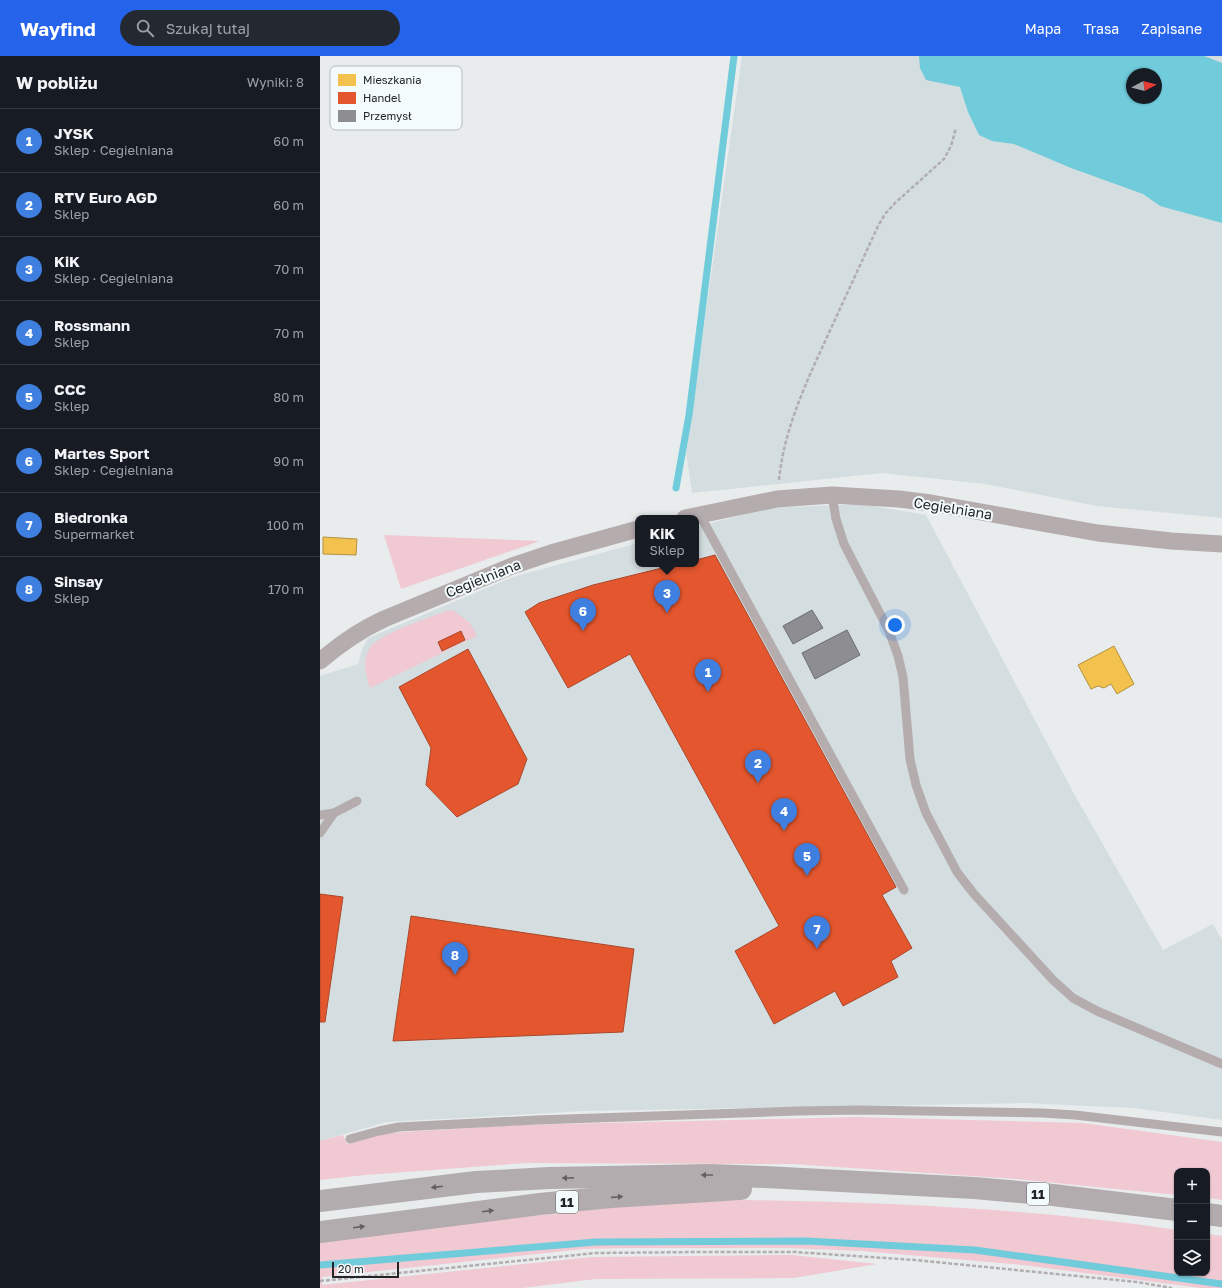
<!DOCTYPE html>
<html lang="pl">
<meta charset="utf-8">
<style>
:root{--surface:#171b24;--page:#242831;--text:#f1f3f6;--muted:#9ea1a6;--line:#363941;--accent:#2563eb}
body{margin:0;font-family:"Golos Text",sans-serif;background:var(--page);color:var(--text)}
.controls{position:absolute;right:12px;bottom:12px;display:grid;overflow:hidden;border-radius:8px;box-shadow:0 1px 3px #0004}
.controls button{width:36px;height:36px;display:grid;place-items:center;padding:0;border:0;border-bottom:1px solid var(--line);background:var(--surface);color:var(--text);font:20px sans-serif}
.compass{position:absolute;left:806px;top:12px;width:36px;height:36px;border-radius:50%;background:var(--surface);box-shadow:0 1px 3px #0004;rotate:83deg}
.scale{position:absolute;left:12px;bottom:10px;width:67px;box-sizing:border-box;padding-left:4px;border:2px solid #222425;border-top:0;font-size:11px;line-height:14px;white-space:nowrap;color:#222425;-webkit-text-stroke:3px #f3fbfc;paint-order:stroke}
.you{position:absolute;left:575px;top:569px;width:14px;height:14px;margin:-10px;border:3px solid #fff;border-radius:50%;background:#1a73e8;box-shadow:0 0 0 6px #1a73e833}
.badge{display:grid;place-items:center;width:26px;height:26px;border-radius:50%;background:var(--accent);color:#fff;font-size:13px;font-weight:700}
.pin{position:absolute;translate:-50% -33px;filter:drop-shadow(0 1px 2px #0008)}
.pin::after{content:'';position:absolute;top:21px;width:14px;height:12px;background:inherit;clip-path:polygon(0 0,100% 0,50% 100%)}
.popup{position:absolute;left:315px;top:459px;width:64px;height:52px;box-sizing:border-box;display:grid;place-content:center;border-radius:8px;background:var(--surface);filter:drop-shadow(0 1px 3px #0005);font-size:13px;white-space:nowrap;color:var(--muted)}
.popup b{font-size:15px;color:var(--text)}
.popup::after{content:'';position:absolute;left:50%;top:100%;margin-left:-8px;border:8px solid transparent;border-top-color:var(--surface)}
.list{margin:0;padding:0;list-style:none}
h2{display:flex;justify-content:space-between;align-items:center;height:52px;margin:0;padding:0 16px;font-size:17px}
h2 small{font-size:13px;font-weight:400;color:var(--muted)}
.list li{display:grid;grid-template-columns:26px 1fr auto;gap:12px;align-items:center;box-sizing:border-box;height:64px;padding:0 16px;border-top:1px solid var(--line)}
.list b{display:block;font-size:15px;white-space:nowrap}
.list p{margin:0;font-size:13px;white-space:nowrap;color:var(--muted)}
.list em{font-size:13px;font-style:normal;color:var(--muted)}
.icon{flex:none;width:22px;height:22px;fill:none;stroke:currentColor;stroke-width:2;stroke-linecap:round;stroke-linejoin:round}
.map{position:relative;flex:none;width:902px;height:1232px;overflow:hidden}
header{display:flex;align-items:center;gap:24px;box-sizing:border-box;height:56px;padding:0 20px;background:var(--accent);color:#fff}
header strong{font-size:19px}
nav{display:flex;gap:22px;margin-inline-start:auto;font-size:14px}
.search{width:280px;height:36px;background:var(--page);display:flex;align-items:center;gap:10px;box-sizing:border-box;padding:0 14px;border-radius:22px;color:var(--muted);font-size:15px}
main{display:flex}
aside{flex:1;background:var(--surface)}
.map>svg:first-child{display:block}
.built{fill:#d4dee0;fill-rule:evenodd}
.green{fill:#f0c9d2}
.water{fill:#70cbdb;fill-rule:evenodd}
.homes{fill:#f2c14e;stroke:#b49242}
.shops{fill:#e4572e;stroke:#aa482b}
.industry{fill:#8d8d92;stroke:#6d6e71}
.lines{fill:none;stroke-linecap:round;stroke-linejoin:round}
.stream{stroke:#70cbdb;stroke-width:7}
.path{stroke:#b2aeb0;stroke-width:2.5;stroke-dasharray:4 2;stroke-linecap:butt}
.service{stroke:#b5acae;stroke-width:9}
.minor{stroke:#b5acae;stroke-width:17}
.trunk{stroke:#b3acae;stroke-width:22}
.oneway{fill:#636163}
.labels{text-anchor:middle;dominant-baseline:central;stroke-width:4;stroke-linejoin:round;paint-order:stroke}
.shield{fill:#f3fbfc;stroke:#616466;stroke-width:1}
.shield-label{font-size:13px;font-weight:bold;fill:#222425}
.street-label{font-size:14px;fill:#222425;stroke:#f3fbfc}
.key{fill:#f3fbfc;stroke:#b4babc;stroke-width:1}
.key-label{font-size:11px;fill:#222425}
</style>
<header>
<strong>Wayfind</strong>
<div class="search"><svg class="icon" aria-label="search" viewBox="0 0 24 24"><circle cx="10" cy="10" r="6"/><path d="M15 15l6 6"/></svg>Szukaj tutaj</div>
<nav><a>Mapa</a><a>Trasa</a><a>Zapisane</a></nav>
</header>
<main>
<aside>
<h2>W pobliżu<small>Wyniki: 8</small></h2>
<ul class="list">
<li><span class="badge" style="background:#3f7fe0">1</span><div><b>JYSK</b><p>Sklep · Cegielniana</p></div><em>60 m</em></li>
<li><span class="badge" style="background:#3f7fe0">2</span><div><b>RTV Euro AGD</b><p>Sklep</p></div><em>60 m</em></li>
<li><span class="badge" style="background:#3f7fe0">3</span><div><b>KiK</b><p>Sklep · Cegielniana</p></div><em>70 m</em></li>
<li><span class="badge" style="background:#3f7fe0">4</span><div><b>Rossmann</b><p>Sklep</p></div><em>70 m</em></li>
<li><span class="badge" style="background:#3f7fe0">5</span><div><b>CCC</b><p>Sklep</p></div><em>80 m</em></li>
<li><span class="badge" style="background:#3f7fe0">6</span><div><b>Martes Sport</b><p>Sklep · Cegielniana</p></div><em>90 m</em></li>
<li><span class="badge" style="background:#3f7fe0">7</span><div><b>Biedronka</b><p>Supermarket</p></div><em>100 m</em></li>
<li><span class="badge" style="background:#3f7fe0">8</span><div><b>Sinsay</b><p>Sklep</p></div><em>170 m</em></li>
</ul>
</aside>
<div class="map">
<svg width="902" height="1232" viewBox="0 0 902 1232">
<rect width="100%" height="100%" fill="#e8eced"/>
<!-- built -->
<g class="built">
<path d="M422,0h480v462l-125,-12 -112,-22 -103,-11 -190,20 -6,-40zM812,18h24v24h-24z"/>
<path d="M542,448l64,11 146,275 91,160 50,-26 9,16v180l-89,-12 -108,-5 -441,8 -197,11 -67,19v-465l38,-12 4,-14 6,-12 145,-61 125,-34v21h58v-37l73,-19z"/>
</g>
<!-- green -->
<g class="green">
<path d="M64,479l156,6 -139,48z"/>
<path d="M133,554l17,13 7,13 -107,52c-4,-12 -8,-27 -1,-39 8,-15 60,-31 77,-38z"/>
<path d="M537,1061l226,6 139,19v58l-15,-2v-27h-30v24l-161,-16 -224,-15 -266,-1 -161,12 -45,5v-39l23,-6 4,9 36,-10 21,-2 115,-7z"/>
<path d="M424,1144c145,2 290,9 433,30v43h30v-39l15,2v52h-21l-178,-23 -161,-14 -74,-3h-160l-44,1 -262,28v8l269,-28 201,-2 85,9 -83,14 -198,1 -74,9h-202v-49l323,-35z"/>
</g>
<!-- water -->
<path class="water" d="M599,0h285l18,7v160l-62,-17 -17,-12 -72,-26 -57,-24 -22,-3 -13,-6 -11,-23 -8,-25 -34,-7 -6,-12zM812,18h24v24h-24z"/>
<!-- homes -->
<g class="homes">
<path d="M3,481l34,2 -1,16 -33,-1z"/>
<path d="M794,590l20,38 -17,10 -6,-10 -7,4 -6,-2 -7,3 -13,-24z"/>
</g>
<!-- shops -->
<g class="shops">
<path d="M395,499l181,332 -14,8 30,53 -21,13 7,16 -55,29 -8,-15 -61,33 -39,-73 44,-25 -149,-272 -62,34 -43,-76 14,-9 54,-18 85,-21h18v-4z"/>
<path d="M141,575l4,9 -23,11 -4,-9z"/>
<path d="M148,593l59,110 -9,25 -61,33 -31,-32 5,-37 -32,-61z"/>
<path d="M0,838l23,3 -18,125h-5z"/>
<path d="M91,860l223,33 -11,83 -230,9z"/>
</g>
<!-- industry -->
<g class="industry">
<path d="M492,554l11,18 -30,16 -10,-18z"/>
<path d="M527,574l13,25 -45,24 -13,-26z"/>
</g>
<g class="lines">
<!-- stream -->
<g class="stream">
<path d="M356,432l13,-73 45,-359"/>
<path d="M0,1209l276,-23 210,-1 169,9 247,34"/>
</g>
<!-- path -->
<g class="path">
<path d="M459,424c5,-51 27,-97 48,-143 17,-37 34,-74 51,-111l7,-12 10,-11 49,-44 7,-13 5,-18"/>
<path d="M0,1225l276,-28 104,-1h95l120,8 222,22 35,6"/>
</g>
<!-- service -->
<g class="service">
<path d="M512,439l4,24 8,25 45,87 9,25 5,21 7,82 6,26 10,28 31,59 17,22 79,86 20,18 24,13 125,53"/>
<path d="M380,459l204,375"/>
<path d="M0,759l14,-2"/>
<path d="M0,777l14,-20 23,-12"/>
<path d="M30,1083l29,-8 20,-4 138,-7 260,-9 62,-1 183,3 33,2 147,17"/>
</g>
<!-- minor -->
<g class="minor">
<path d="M365,462l92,-19 55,-4 67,4 32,4 167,30 73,8 51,3"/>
<path d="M0,605c20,-17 40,-31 64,-42l128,-53 39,-13 87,-24"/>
</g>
<!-- trunk -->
<g class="trunk">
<path d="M0,1145l156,-19 74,-4 160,-3 55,2 209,11 79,7 124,15"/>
<path d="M887,1158l15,2"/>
<path d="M0,1176l220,-28 71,-7 130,-8"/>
</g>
</g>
<!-- one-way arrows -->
<defs><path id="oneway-solid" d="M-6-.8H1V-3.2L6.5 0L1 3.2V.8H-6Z"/></defs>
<g class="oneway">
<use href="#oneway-solid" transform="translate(387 1119) rotate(180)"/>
<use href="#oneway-solid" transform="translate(248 1122) rotate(179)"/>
<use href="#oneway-solid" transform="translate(117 1131) rotate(173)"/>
<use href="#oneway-solid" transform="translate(297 1141) rotate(-4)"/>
<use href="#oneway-solid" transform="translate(168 1155) rotate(-7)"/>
<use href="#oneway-solid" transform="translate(39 1171) rotate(-7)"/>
</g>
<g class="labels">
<!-- shield labels -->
<g class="shield">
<rect x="707" y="1127" width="22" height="22" rx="3"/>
<rect x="236" y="1135" width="22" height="22" rx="3"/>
</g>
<g class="shield-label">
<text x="718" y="1138">11</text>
<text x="247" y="1146">11</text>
</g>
<!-- street labels -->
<g class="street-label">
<text transform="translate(633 452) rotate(9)">Cegielniana</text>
<text transform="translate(163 522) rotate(-22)">Cegielniana</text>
</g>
</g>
<!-- legend -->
<rect x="10" y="10" width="132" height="64" rx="6" class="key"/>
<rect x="18" y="18" width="18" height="12" fill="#f2c14e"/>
<rect x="18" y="36" width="18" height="12" fill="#e4572e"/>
<rect x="18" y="54" width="18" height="12" fill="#8d8d92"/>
<g class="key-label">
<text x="43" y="28">Mieszkania</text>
<text x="43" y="46">Handel</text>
<text x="43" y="64">Przemysł</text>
</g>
</svg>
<div class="controls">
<button>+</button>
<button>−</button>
<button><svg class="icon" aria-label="layers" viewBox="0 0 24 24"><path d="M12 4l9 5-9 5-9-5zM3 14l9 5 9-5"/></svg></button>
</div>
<svg class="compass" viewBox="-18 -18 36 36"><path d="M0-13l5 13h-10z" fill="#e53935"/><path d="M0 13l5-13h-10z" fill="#9ea1a6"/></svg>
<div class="scale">20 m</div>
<div class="you"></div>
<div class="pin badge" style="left:388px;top:636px;background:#3f7fe0">1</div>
<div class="pin badge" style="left:438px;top:727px;background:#3f7fe0">2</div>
<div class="pin badge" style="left:347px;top:557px;background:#3f7fe0">3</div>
<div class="popup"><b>KiK</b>Sklep</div>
<div class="pin badge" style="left:464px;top:775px;background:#3f7fe0">4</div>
<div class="pin badge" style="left:487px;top:820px;background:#3f7fe0">5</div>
<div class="pin badge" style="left:263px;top:575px;background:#3f7fe0">6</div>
<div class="pin badge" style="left:497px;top:893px;background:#3f7fe0">7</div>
<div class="pin badge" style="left:135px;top:919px;background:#3f7fe0">8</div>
</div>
</main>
